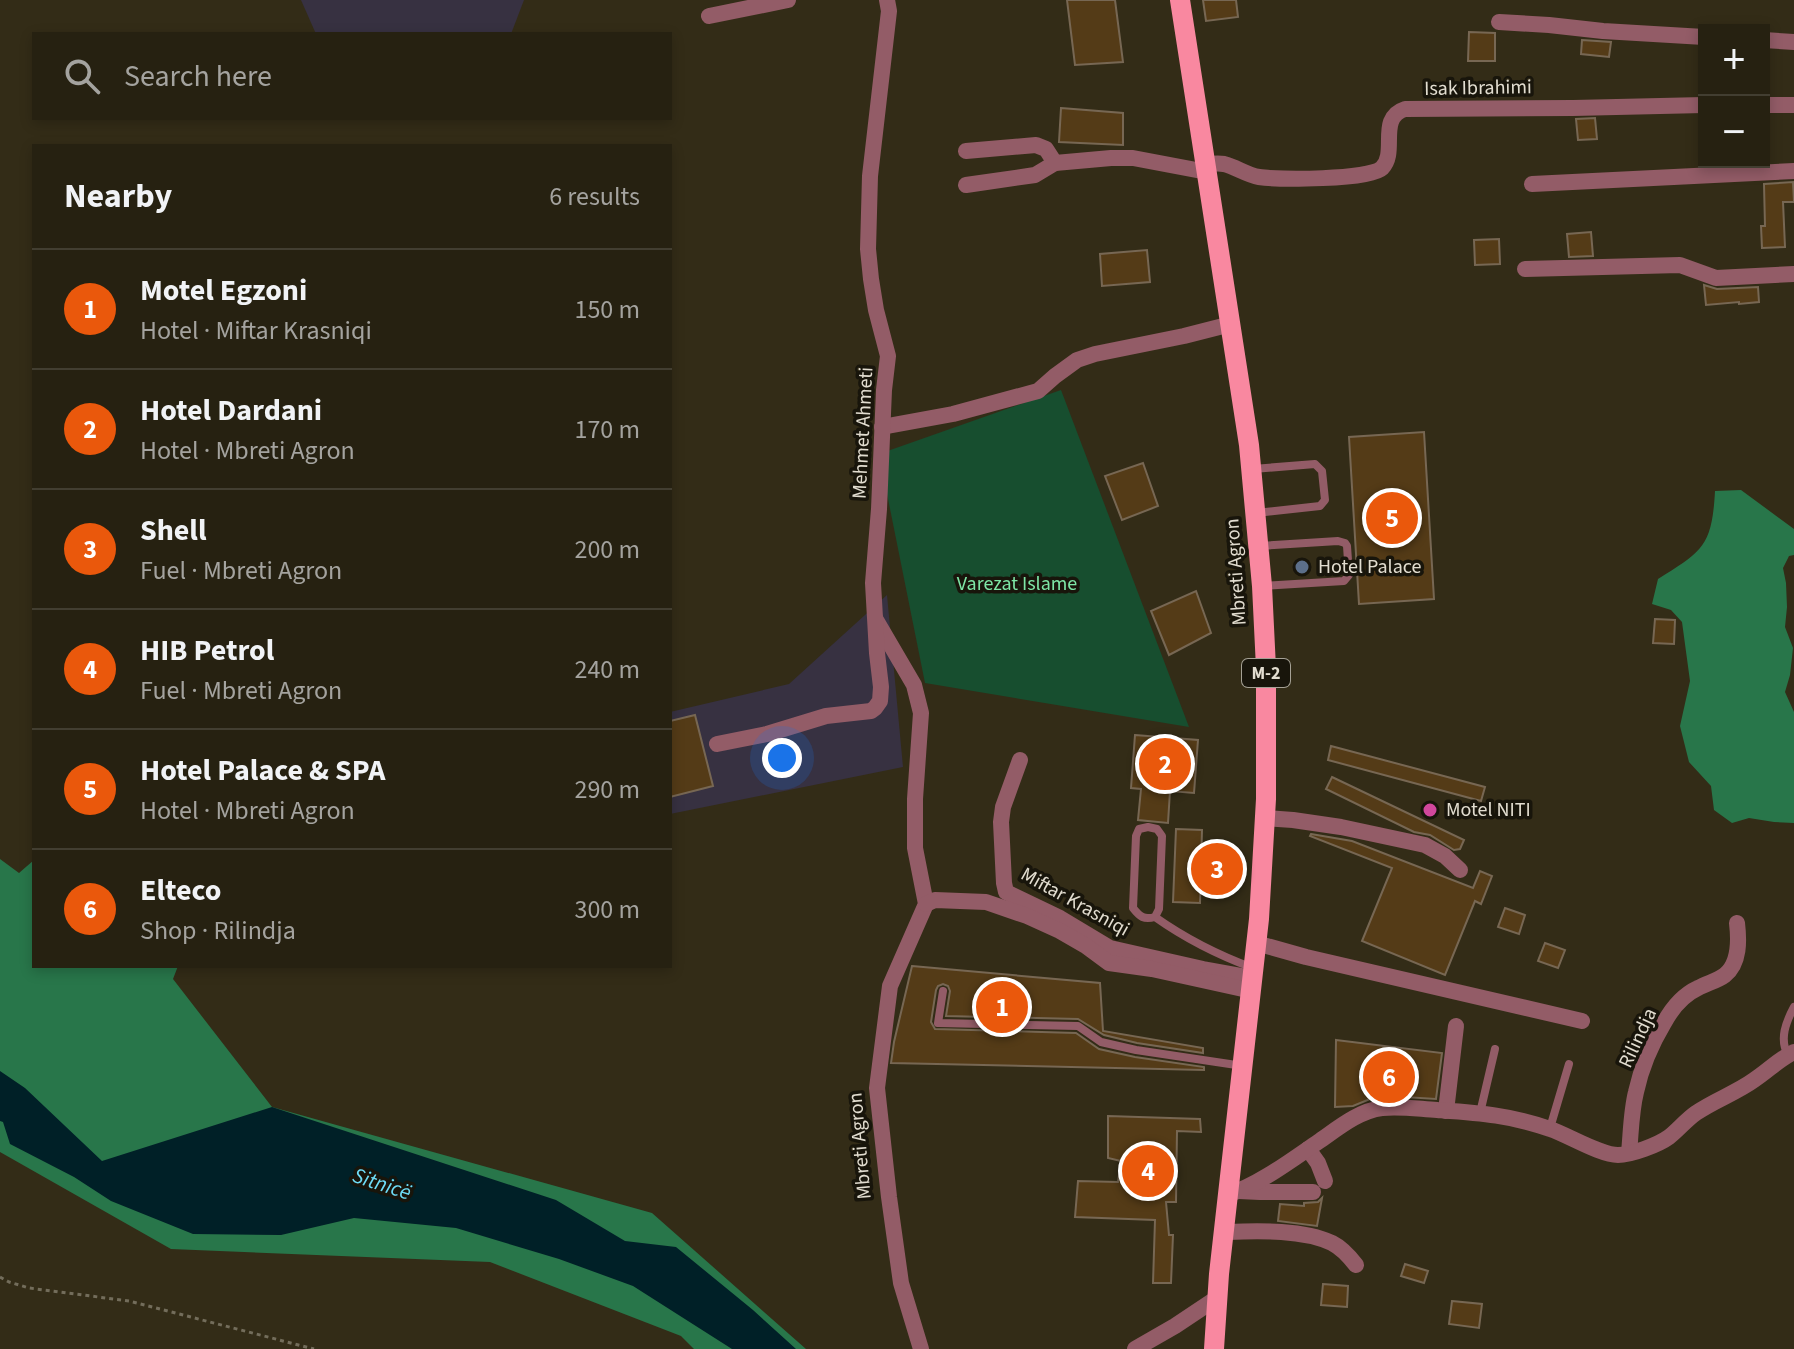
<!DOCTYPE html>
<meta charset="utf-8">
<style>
:root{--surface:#262111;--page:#2e291a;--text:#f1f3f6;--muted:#a4a39f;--line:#423e31;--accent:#ea580c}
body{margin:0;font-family:"Source Sans 3",sans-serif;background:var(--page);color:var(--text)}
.controls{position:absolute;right:24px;top:24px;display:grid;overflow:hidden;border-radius:0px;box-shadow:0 4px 12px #0003}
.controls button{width:72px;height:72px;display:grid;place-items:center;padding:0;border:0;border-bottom:2px solid var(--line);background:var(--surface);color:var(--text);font:40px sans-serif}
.you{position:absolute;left:782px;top:758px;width:28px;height:28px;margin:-20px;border:6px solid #fff;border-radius:50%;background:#1a73e8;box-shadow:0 0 0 12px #1a73e833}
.badge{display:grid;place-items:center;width:52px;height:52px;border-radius:50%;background:var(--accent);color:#fff;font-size:26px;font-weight:700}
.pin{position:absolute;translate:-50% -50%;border:4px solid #fff;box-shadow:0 2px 8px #0006}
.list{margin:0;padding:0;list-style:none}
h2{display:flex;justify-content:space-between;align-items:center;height:104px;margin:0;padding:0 32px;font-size:34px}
h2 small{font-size:26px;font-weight:400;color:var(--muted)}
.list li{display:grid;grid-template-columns:52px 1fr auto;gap:24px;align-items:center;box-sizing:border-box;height:120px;padding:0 32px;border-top:2px solid var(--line)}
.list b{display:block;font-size:30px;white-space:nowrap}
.list p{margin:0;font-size:26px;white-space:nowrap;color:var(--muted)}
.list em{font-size:26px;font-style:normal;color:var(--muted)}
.icon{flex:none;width:44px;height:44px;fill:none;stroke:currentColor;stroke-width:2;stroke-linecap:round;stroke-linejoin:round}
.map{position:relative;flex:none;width:1794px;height:1349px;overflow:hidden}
.search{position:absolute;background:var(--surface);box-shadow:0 4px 12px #0003;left:32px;top:32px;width:640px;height:88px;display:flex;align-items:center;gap:20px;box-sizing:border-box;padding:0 28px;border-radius:0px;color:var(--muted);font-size:30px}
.panel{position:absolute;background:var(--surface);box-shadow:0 4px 12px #0003;left:32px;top:144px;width:640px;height:824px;border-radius:0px}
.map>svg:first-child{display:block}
.commercial{fill:#373141}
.green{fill:#174e2f}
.forest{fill:#28764a}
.water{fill:#002027}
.building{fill:#543b17;stroke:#776753;stroke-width:2}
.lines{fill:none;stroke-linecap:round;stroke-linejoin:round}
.path{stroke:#736d5b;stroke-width:3;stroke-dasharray:4 4;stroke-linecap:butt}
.lane{stroke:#935c67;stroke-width:8}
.street{stroke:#935c67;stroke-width:16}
.primary{stroke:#f988a0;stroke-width:20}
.service-dot{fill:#5c6f8a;stroke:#18150b;stroke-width:3}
.hotel-dot{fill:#d1479c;stroke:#18150b;stroke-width:3}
.labels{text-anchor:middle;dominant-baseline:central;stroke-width:7;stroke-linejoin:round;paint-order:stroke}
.shield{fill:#18150b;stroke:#a5a195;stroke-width:2}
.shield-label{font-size:18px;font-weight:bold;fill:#e2ddd0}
.street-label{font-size:20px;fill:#e2ddd0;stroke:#18150b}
.poi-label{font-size:20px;fill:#e2ddd0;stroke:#18150b;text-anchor:start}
.park-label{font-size:20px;fill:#7ee6a6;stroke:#18150b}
.water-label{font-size:22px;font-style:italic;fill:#6edcf6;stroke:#18150b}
</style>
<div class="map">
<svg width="1794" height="1349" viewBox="0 0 1794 1349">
<rect width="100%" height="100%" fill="#332c17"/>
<!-- commercial -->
<g class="commercial">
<path d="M301,0h223l-13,34h-195z"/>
<path d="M887,595l16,172 -233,47v-102l119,-28z"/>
</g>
<!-- green -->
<path class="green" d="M1061,390l128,337 -264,-44 -46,-229z"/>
<!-- forest -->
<g class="forest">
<path d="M1741,490l53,39v26l-5,1 -6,12 3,15 1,24 -2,20 8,21 -3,27 -5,17 9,20v111l-20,-1 -25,-4 -17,5 -18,-13 -3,-24 -22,-24 -9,-36 10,-45 -8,-59 -11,-12 -19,-6 6,-25c45,-28 54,-33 57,-88z"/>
<path d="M0,859l19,14 15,-13v106h144l-5,13 99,128 380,106 154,136h-112l-13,-13 -191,-74 -319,-13 -171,-97z"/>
</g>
<!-- water -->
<path class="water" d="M0,1071l25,17 77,73 170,-54 284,93 69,41 51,6 77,63 43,39h-64l-99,-63 -74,-27 -103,-31 -102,-10 -73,17 -88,-1 -82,-33 -37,-24 -64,-33 -7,-22 -3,-1z"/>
<!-- building -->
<g class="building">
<path d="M1067,0h48l8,62 -48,3z"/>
<path d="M1203,0h33l2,17 -32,4z"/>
<path d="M1469,32l26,1v28h-27z"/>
<path d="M1582,40l29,2 -2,15 -28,-3z"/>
<path d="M1061,108l62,5v32l-64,-3z"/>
<path d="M1595,118l2,21 -19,1 -2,-21z"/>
<path d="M1793,182l1,20h-11l2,45 -23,1 -1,-22h4l-1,-42z"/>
<path d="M1591,232l2,24 -24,1 -2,-23z"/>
<path d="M1499,239l1,25 -25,1 -1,-25z"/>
<path d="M1147,250l3,32 -48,4 -2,-32z"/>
<path d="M1704,285l13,4 41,-2 1,15 -20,2v-2l-33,3z"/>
<path d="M1424,432l10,167 -75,5 -10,-167z"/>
<path d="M1143,463l15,43 -36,14 -17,-44z"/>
<path d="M1196,591l15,42 -42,22 -18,-44z"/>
<path d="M1655,619l20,1 -1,24 -21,-1z"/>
<path d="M695,715l18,71 -43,11v-76z"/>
<path d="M1135,735l63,5 -4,53 -24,-2 -2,32 -30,-3 3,-31 -10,-1z"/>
<path d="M1331,746l154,41 -4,14 -153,-41z"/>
<path d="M1332,777l132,63 -4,9 -6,1 -24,-15 -16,-3 -88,-43z"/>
<path d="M1176,829l26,1 -2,73 -27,-1z"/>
<path d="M1311,834l41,7 121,47 7,-17 12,5 -11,28 -6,-3 -30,74 -83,-34 30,-73 -82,-32z"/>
<path d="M1505,908l20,7 -6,19 -21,-7z"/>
<path d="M1545,943l20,7 -7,18 -20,-7z"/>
<path d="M912,966l188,17 3,48 100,17v5l-66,-10 -33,-8 -26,-16 -132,-3 4,-25 -2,-5 -5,-2 -5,2 -2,4 -5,32 4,7 141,4 23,16 36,8 69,10v3l-313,-7 3,-21z"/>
<path d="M1336,1040l106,13 -6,46 -48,-3 -18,3 -17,7 -18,1z"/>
<path d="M1108,1116l92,3 1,13 -24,-1 -1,71h-10l3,33h4l-2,48h-18l2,-63 -80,-3 3,-36 40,1 3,-21 -13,-3z"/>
<path d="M1322,1198l-5,28 -39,-5 2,-17 24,2v-3l14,-1z"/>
<path d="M1405,1264l23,7 -4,12 -23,-7z"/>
<path d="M1323,1284l25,2 -1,21 -26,-2z"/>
<path d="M1452,1301l30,3 -3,24 -30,-4z"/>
</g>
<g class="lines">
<!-- path -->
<path class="path" d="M0,1277l9,5 20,6 100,13 185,48"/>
<!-- lane -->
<g class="lane">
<path d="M1253,469l62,-5 7,7 3,29 -5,6 -64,7"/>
<path d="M1259,546l79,-5 7,2 2,3 2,29 -5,6 -81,5"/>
<path d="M1148,827l9,2 5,7 -3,73 -4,8c-11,3 -15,0 -22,-9l3,-72 3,-7z"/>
<path d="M1155,917c31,22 63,38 98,51"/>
<path d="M943,991l-5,32 140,3 23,16 35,8 107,16"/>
<path d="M1788,1055c-9,-16 -2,-33 6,-48"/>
<path d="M1480,1113l15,-64"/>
<path d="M1550,1128l19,-64"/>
</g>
<!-- street -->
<g class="street">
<path d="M709,16l79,-16"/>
<path d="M1499,22l50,3 54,6 101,6"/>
<path d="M1764,40l30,2"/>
<path d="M1764,105h30"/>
<path d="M966,151l70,-6 10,4 9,14"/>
<path d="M1205,164c7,0 13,-1 19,0 12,3 23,11 35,13 18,3 111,3 123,-9 16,-16 -5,-50 23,-59l168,-1 131,-3"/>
<path d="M1532,184l262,-13"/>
<path d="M966,185l69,-10 20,-12 56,-5h22l74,14"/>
<path d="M1525,269l155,-4 36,13 78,-4"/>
<path d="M882,427l71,-13 85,-23 17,-15 22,-16 18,-6 89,-18 47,-12"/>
<path d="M876,620l38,65 7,28 -6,86v49l11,56 -36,82 -13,102 12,109 12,86 20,66"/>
<path d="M717,744l50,-10 59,-18 45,-5 4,-3 5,-7 1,-14 -4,-34 -4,-70 6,-74 5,-119 4,-34 -12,-46 -5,-31 -3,-30 2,-73 19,-165 -2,-11"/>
<path d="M1020,760l-17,47 -2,15 3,61 2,9 54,26 50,30 93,21 50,9"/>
<path d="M1265,818l28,2 48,7 84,18 20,11 15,14"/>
<path d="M926,904l9,-4 51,2 41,14 33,15 26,15 23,17 43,6 100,22"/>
<path d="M1256,943l50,14 276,64"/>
<path d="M1446,1111l10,-85"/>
<path d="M1308,1149l10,14 7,18"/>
<path d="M1629,1153c2,-20 2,-41 7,-61 5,-23 16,-49 28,-69 7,-13 19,-28 34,-35 9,-5 19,-7 27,-13 15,-12 14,-35 12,-52"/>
<path d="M1239,1191l21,1h53"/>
<path d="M1229,1194c28,-8 64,-35 89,-52 19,-13 40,-31 64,-34 18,-2 37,1 55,2 41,3 74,5 113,19 18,6 50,26 68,26 13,0 40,-10 51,-18 9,-7 17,-17 27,-24 19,-13 40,-20 58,-33 14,-9 25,-21 40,-28"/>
<path d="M1224,1232c33,-1 78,-3 108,11 10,5 17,13 24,22"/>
<path d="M1135,1349l40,-23 42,-28"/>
</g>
<!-- primary -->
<path class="primary" d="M1180,0l69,445 13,141 4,82v131l-7,120 -40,355 -5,75"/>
</g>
<!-- markers -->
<circle class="service-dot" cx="1302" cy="567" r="8"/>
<circle class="hotel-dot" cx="1430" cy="810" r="8"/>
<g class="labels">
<!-- shield labels -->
<rect class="shield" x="1242" y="659" width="48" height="28" rx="6"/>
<g class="shield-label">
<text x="1266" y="673">M-2</text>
</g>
<!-- street labels -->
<g class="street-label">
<text transform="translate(1478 88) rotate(-1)">Isak Ibrahimi</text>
<text transform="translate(863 433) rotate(-87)">Mehmet Ahmeti</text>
<text transform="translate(1236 572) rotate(-94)">Mbreti Agron</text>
<text transform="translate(1075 902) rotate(29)">Miftar Krasniqi</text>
<text transform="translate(1638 1038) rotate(-65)">Rilindja</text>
<text transform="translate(860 1146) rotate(-95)">Mbreti Agron</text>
</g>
<!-- poi labels -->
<g class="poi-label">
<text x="1318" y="567">Hotel Palace</text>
<text x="1446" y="810">Motel NITI</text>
</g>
<!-- park labels -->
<g class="park-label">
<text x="1017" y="584">Varezat Islame</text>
</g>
<!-- water labels -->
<g class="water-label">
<text transform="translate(382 1184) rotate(18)">Sitnicë</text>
</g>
</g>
</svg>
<div class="controls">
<button>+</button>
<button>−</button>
</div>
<div class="you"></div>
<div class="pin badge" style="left:1002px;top:1007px">1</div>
<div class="pin badge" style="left:1165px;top:764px">2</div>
<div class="pin badge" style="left:1217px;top:869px">3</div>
<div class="pin badge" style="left:1148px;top:1171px">4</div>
<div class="pin badge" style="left:1392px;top:518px">5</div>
<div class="pin badge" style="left:1389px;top:1077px">6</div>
<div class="search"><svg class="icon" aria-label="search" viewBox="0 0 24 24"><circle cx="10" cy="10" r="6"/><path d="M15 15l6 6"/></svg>Search here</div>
<section class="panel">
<h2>Nearby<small>6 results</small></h2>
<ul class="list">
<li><span class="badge">1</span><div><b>Motel Egzoni</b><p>Hotel · Miftar Krasniqi</p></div><em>150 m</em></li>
<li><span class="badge">2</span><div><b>Hotel Dardani</b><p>Hotel · Mbreti Agron</p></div><em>170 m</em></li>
<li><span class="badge">3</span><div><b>Shell</b><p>Fuel · Mbreti Agron</p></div><em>200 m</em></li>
<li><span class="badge">4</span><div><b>HIB Petrol</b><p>Fuel · Mbreti Agron</p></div><em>240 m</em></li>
<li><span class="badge">5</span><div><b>Hotel Palace &amp; SPA</b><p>Hotel · Mbreti Agron</p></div><em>290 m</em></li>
<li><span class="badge">6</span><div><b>Elteco</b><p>Shop · Rilindja</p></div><em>300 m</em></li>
</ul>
</section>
</div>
